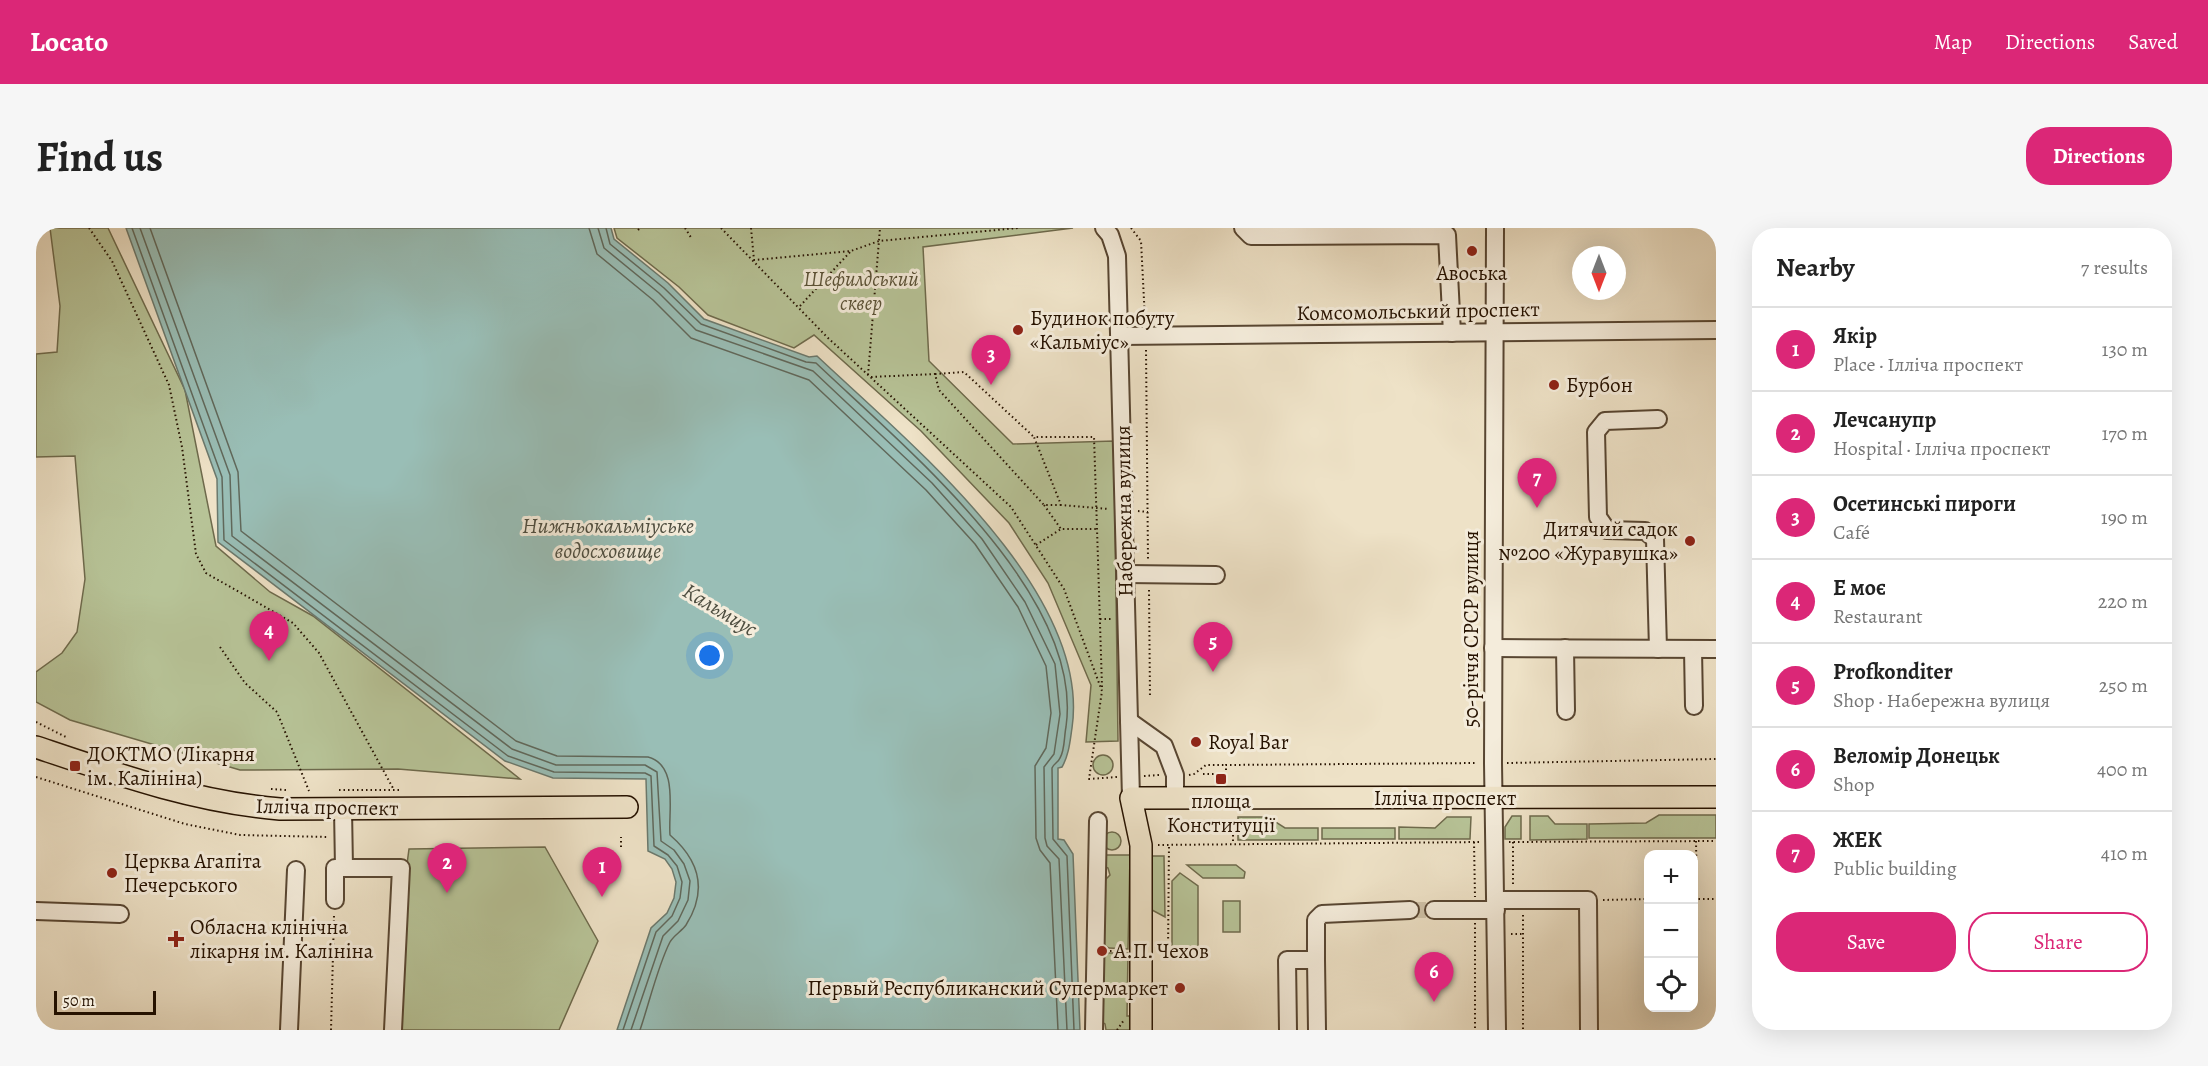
<!DOCTYPE html>
<meta charset="utf-8">
<style>
:root{--surface:#fff;--page:#f6f6f6;--text:#222;--muted:#767676;--line:#e0e0e0;--accent:#db2777}
body{margin:0;font-family:Alegreya,serif;background:var(--page);color:var(--text)}
.controls{position:absolute;right:18px;bottom:18px;display:grid;overflow:hidden;border-radius:12px;box-shadow:0 6px 24px #0002}
.controls button{width:54px;height:54px;display:grid;place-items:center;padding:0;border:0;border-bottom:2px solid var(--line);background:var(--surface);color:var(--text);font:30px sans-serif}
.compass{position:absolute;left:1536px;top:18px;width:54px;height:54px;border-radius:50%;background:var(--surface);box-shadow:0 6px 24px #0002;rotate:180deg}
.scale{position:absolute;left:18px;bottom:15px;width:102px;box-sizing:border-box;padding-left:6px;border:3px solid #261200;border-top:0;font-size:16px;line-height:21px;white-space:nowrap;color:#261200;-webkit-text-stroke:4px #f4ecdb;paint-order:stroke}
.you{position:absolute;left:674px;top:428px;width:21px;height:21px;margin:-15px;border:4px solid #fff;border-radius:50%;background:#1a73e8;box-shadow:0 0 0 9px #1a73e833}
.badge{display:grid;place-items:center;width:39px;height:39px;border-radius:50%;background:var(--accent);color:#fff;font-size:20px;font-weight:700}
.pin{position:absolute;translate:-50% -50px;filter:drop-shadow(0 2px 3px #0008)}
.pin::after{content:'';position:absolute;top:32px;width:21px;height:18px;background:inherit;clip-path:polygon(0 0,100% 0,50% 100%)}
.list{margin:0;padding:0;list-style:none}
h2{display:flex;justify-content:space-between;align-items:center;height:78px;margin:0;padding:0 24px;font-size:26px}
h2 small{font-size:20px;font-weight:400;color:var(--muted)}
.list li{display:grid;grid-template-columns:39px 1fr auto;gap:18px;align-items:center;box-sizing:border-box;height:84px;padding:0 24px;border-top:2px solid var(--line)}
.list b{display:block;font-size:22px;white-space:nowrap}
.list p{margin:0;font-size:20px;white-space:nowrap;color:var(--muted)}
.list em{font-size:20px;font-style:normal;color:var(--muted)}
.actions{display:flex;gap:12px;padding:18px 24px}
.actions a{flex:1;padding:14px 0;border:2px solid var(--accent);border-radius:24px;text-align:center;font-size:21px;color:var(--accent)}
.actions .main{background:var(--accent);color:#fff}
.icon{flex:none;width:33px;height:33px;fill:none;stroke:currentColor;stroke-width:2;stroke-linecap:round;stroke-linejoin:round}
.map{position:relative;flex:none;width:1680px;height:802px;overflow:hidden;border-radius:24px}
header{display:flex;align-items:center;gap:36px;box-sizing:border-box;height:84px;padding:0 30px;background:var(--accent);color:#fff}
header strong{font-size:28px}
nav{display:flex;gap:33px;margin-inline-start:auto;font-size:21px}
.intro{display:flex;align-items:center;justify-content:space-between;box-sizing:border-box;height:144px;padding:0 36px}
h1{margin:0;font-size:42px}
.button{padding:15px 27px;border-radius:24px;background:var(--accent);color:#fff;font-size:21px;font-weight:700}
main{display:flex;gap:36px;padding:0 36px}
aside{flex:1;background:var(--surface);border-radius:24px;box-shadow:0 6px 24px #0002}
.map>svg:first-child{display:block}
.green{fill:#b7c397;stroke:#6e6a4c;stroke-width:1.5}
.water{fill:#99beb6;stroke:#6b796d;stroke-width:1.5}
.lines{fill:none;stroke-linecap:round;stroke-linejoin:round}
.shore{stroke:#60685b;stroke-width:1.5}
.minor-tunnel{stroke:#d0c3a9;stroke-width:16;stroke-dasharray:16 8;stroke-linecap:butt}
.minor-casing{stroke:#584632;stroke-width:20}
.major-casing{stroke:#261200;stroke-width:24}
.path{stroke:#261200;stroke-width:2;stroke-dasharray:1.5 3;stroke-linecap:butt}
.minor{stroke:#f4ecdb;stroke-width:16}
.major{stroke:#eee2c7;stroke-width:21}
.poi-dot{fill:#8f2418;stroke:#f4ecdb;stroke-width:2}
.labels{text-anchor:middle;dominant-baseline:central;stroke-width:6;stroke-linejoin:round;paint-order:stroke}
.poi-label{font-size:21px;fill:#261200;stroke:#f4ecdb;text-anchor:start}
.park-label{font-size:21px;font-style:italic;fill:#595035;stroke:#f4ecdb}
.street-label{font-size:21px;fill:#261200;stroke:#f4ecdb}
.water-label{font-size:22px;font-style:italic;fill:#4e4e40;stroke:#f4ecdb}
</style>
<header>
<strong>Locato</strong>
<nav><a>Map</a><a>Directions</a><a>Saved</a></nav>
</header>
<div class="intro"><h1>Find us</h1><a class="button">Directions</a></div>
<main>
<div class="map">
<svg width="1680" height="802" viewBox="0 0 1680 802">
<rect width="100%" height="100%" fill="#eee2c7"/>
<filter id="stains"><feTurbulence type="fractalNoise" baseFrequency=".00333" numOctaves="4"/><feColorMatrix values="0 0 0 0 .2 0 0 0 0 .09 0 0 0 0 .02 0 0 0 .5 -.17"/></filter>
<radialGradient id="worn" r=".72"><stop offset=".6" stop-color="#630" stop-opacity="0"/><stop offset="1" stop-color="#630" stop-opacity=".3"/></radialGradient>
<!-- green -->
<g class="green">
<path d="M14,0h58l77,162 31,156 54,46 43,24 207,163 -122,-10 -158,1 -170,-50 -34,-18v-30l26,-19 15,-21 8,-53 -10,-123 -39,1v-103l21,-2 3,-46z"/>
<path d="M578,0h459l-150,19 6,114 84,83 101,-3 4,300 -32,1 5,-57 -43,-102 -39,-60 -88,-92 -107,-96 -20,13 -86,-33 -29,-28 -62,-49z"/>
<circle cx="1067" cy="537" r="10"/>
<path d="M1623,587h57v23h-127v-14l57,-1z"/>
<path d="M1476,588h9v23h-16v-12z"/>
<path d="M1494,588h18l7,8h32v15l-57,1z"/>
<path d="M1202,589h30l17,11h33v12h-80z"/>
<path d="M1411,589h24l-1,22h-71v-12l36,1z"/>
<rect x="1286" y="600" width="73" height="11"/>
<circle cx="1076" cy="613" r="9"/>
<path d="M509,619l53,94 -39,89h-160l-6,-60 16,-121z"/>
<path d="M1065,627h29l-2,94 -19,-1 -9,-6 2,-59 8,-8 -2,-7 -7,-3z"/>
<path d="M1116,628h12l1,61 -13,-7z"/>
<path d="M1151,637h49l9,7 -1,6h-41z"/>
<path d="M1144,645l18,13v62h-26v-67z"/>
<rect x="1187" y="673" width="17" height="31"/>
<path d="M1073,725h19l-1,63h5v14h-26l-1,-6 -6,-4v-60z"/>
</g>
<!-- water -->
<path class="water" d="M90,0h485l3,11 54,44 36,36 105,38 8,-1c90,85 275,235 255,372 -2,13 -3,27 -10,39l-4,1v71l6,1 9,14 7,176h-463l34,-102 16,-15 7,-15 2,-16 -4,-13 -7,-10 -17,-8 -2,-72 -93,-1 -48,-17 -287,-219 -1,-63z"/>
<g class="lines">
<!-- shore -->
<g class="shore">
<path d="M96,0l90,249 2,63 284,216 46,16 91,1 6,3 3,70 14,9 9,11 5,16 -2,16 -8,18 -16,16 -33,98"/>
<path d="M104,0l90,247 2,61 280,213 44,16h89l12,7 4,69 13,9 10,14 6,17 -2,19 -10,21 -15,15 -32,94"/>
<path d="M114,0l88,244 3,59 275,210 41,15 91,1c31,8 20,54 22,78 29,25 38,55 16,90 -4,6 -12,10 -16,17 -12,23 -21,62 -30,88"/>
<path d="M553,0l8,26 56,46 38,38 118,42 117,110 49,54 43,63 28,59 5,47 -5,35 -11,18 1,72 4,12 10,13 8,167"/>
<path d="M562,0l6,20 55,45 37,37 117,41 119,112 50,56 43,63 30,62 5,50 -6,40 -10,13 1,71 2,8 12,13 8,171"/>
<path d="M570,0l4,16 54,44 37,36 105,38 10,1c87,83 269,231 250,364 -2,9 -1,23 -6,31 -2,5 -6,5 -8,10l1,71 14,17 7,174"/>
</g>
<!-- minor-tunnel -->
<path class="minor-tunnel" d="M1374,682h24"/>
<defs>
<g id="minor">
<path d="M1068,0l6,7 7,21 14,542"/>
<path d="M1207,0l8,8 196,-1 5,98"/>
<path d="M1459,0l-2,535 4,267"/>
<path d="M1084,108l596,-6"/>
<path d="M1090,346l90,1"/>
<path d="M1457,420l223,1"/>
<path d="M1529,420l1,63"/>
<path d="M1622,421l-3,-110 -10,-8 -38,-1 -9,-13 -2,-85 9,-11 53,-2"/>
<path d="M1657,421l1,57"/>
<path d="M1093,493l35,25 11,29v23"/>
<path d="M307,581l1,59h57l-8,162"/>
<path d="M299,672v-32h9"/>
<path d="M1460,672h92l1,130"/>
<path d="M1398,682h62"/>
<path d="M0,683l84,3"/>
<path d="M1280,732v-40l6,-6 88,-4"/>
<path d="M253,802l7,-160"/>
<path d="M1058,802l4,-209"/>
<path d="M1252,802l-1,-70h29l1,70"/>
</g>
<g id="major">
<path d="M0,519c80,27 159,55 244,62l347,-2"/>
<path d="M1105,802v-185l-10,-47 585,-1"/>
</g>
</defs>
<!-- minor casing -->
<use href="#minor" class="minor-casing"/>
<!-- major casing -->
<use href="#major" class="major-casing"/>
<!-- path -->
<g class="path">
<path d="M53,0l23,33 57,124 13,62 14,107 10,19 87,50 26,30 75,137"/>
<path d="M649,0l7,11"/>
<path d="M685,0l106,109 184,170 53,82 38,102 -13,88 28,-2"/>
<path d="M715,0l3,32 97,-9 28,-10 139,-13"/>
<path d="M1095,0l10,13 4,79"/>
<path d="M602,2l2,-2"/>
<path d="M764,78l51,-55"/>
<path d="M1110,122l2,210"/>
<path d="M899,146l29,-2 70,65"/>
<path d="M832,147l12,-147"/>
<path d="M835,149l64,-3 4,16 105,115h17"/>
<path d="M1008,277l17,24"/>
<path d="M1102,283l10,1"/>
<path d="M1000,317l25,-16h36"/>
<path d="M1113,362l1,108"/>
<path d="M1064,391h12"/>
<path d="M184,419l25,36 32,29 32,79"/>
<path d="M1066,459l-5,-158 -3,-92h-60l27,68 48,4"/>
<path d="M0,494l32,16"/>
<path d="M1471,535l209,-4"/>
<path d="M1167,546h23v-9l251,-2"/>
<path d="M1153,547l5,-1 12,-9h20"/>
<path d="M1108,548l15,-1"/>
<path d="M0,549l149,47 55,11 88,2"/>
<path d="M235,561l15,1"/>
<path d="M303,562h61"/>
<path d="M1167,602l30,-1v15"/>
<path d="M1660,613l1,58"/>
<path d="M1438,614l1,55"/>
<path d="M1473,614l207,-1"/>
<path d="M1477,614v42"/>
<path d="M1122,617l322,-3"/>
<path d="M585,619v-10"/>
<path d="M1658,671h22"/>
<path d="M1567,672l45,-1"/>
<path d="M1487,687v115"/>
<path d="M1439,695v107"/>
<path d="M1475,706h12"/>
<path d="M1074,723h15"/>
<path d="M1122,723h10l1,-106"/>
<path d="M295,802l3,-114"/>
<path d="M1081,802l7,-10"/>
</g>
<!-- minor -->
<use href="#minor" class="minor"/>
<!-- major -->
<use href="#major" class="major"/>
</g>
<!-- markers -->
<g class="poi-dot">
<circle cx="1436" cy="23" r="6"/>
<circle cx="982" cy="102" r="6"/>
<circle cx="1518" cy="157" r="6"/>
<circle cx="1654" cy="313" r="6"/>
<circle cx="1160" cy="514" r="6"/>
<rect x="33" y="532" width="12" height="12" rx="3"/>
<rect x="1179" y="545" width="12" height="12" rx="3"/>
<circle cx="76" cy="645" r="6"/>
<path d="M137 702h6v6h6v6h-6v6h-6v-6h-6v-6h6z"/>
<circle cx="1066" cy="723" r="6"/>
<circle cx="1144" cy="760" r="6"/>
</g>
<g class="labels">
<!-- poi labels -->
<g class="poi-label">
<text x="1436" y="45" text-anchor="middle">Авоська</text>
<text x="994" y="90">Будинок побуту<tspan x="994" dy="24">«Кальміус»</tspan></text>
<text x="1530" y="157">Бурбон</text>
<text x="1642" y="301" text-anchor="end">Дитячий садок<tspan x="1642" dy="24">№200 «Журавушка»</tspan></text>
<text x="1172" y="514">Royal Bar</text>
<text x="51" y="526">ДОКТМО (Лікарня<tspan x="51" dy="24">ім. Калініна)</tspan></text>
<text x="1185" y="573" text-anchor="middle">площа<tspan x="1185" dy="24">Конституції</tspan></text>
<text x="88" y="633">Церква Агапіта<tspan x="88" dy="24">Печерського</tspan></text>
<text x="154" y="699">Обласна клінічна<tspan x="154" dy="24">лікарня ім. Калініна</tspan></text>
<text x="1078" y="723">А.П. Чехов</text>
<text x="1132" y="760" text-anchor="end">Первый Республиканский Супермаркет</text>
</g>
<!-- park labels -->
<g class="park-label">
<text x="825" y="51">Шефилдський<tspan x="825" dy="24">сквер</tspan></text>
</g>
<!-- street labels -->
<g class="street-label">
<text transform="translate(1382 83) rotate(-1)">Комсомольський проспект</text>
<text transform="translate(1088 283) rotate(-91)">Набережна вулиця</text>
<text transform="translate(1435 401) rotate(-90)">50-річчя СРСР вулиця</text>
<text x="1409" y="570">Ілліча проспект</text>
<text transform="translate(291 579) rotate(1)">Ілліча проспект</text>
</g>
<!-- water labels -->
<g class="water-label">
<text x="572" y="298">Нижньокальміуське<tspan x="572" dy="25">водосховище</tspan></text>
<text transform="translate(684 382) rotate(31)">Кальмиус</text>
</g>
</g>
<rect width="100%" height="100%" filter="url(#stains)"/>
<rect width="100%" height="100%" fill="url(#worn)"/>
</svg>
<div class="controls">
<button>+</button>
<button>−</button>
<button><svg class="icon" aria-label="locate" viewBox="0 0 24 24"><circle cx="12" cy="12" r="6"/><path d="M12 2v4M12 18v4M2 12h4M18 12h4"/></svg></button>
</div>
<svg class="compass" viewBox="-18 -18 36 36"><path d="M0-13l5 13h-10z" fill="#e53935"/><path d="M0 13l5-13h-10z" fill="#767676"/></svg>
<div class="scale">50 m</div>
<div class="you"></div>
<div class="pin badge" style="left:566px;top:669px">1</div>
<div class="pin badge" style="left:411px;top:665px">2</div>
<div class="pin badge" style="left:955px;top:157px">3</div>
<div class="pin badge" style="left:233px;top:433px">4</div>
<div class="pin badge" style="left:1177px;top:444px">5</div>
<div class="pin badge" style="left:1398px;top:774px">6</div>
<div class="pin badge" style="left:1501px;top:280px">7</div>
</div>
<aside>
<h2>Nearby<small>7 results</small></h2>
<ul class="list">
<li><span class="badge">1</span><div><b>Якір</b><p>Place · Ілліча проспект</p></div><em>130 m</em></li>
<li><span class="badge">2</span><div><b>Лечсанупр</b><p>Hospital · Ілліча проспект</p></div><em>170 m</em></li>
<li><span class="badge">3</span><div><b>Осетинські пироги</b><p>Café</p></div><em>190 m</em></li>
<li><span class="badge">4</span><div><b>Е моє</b><p>Restaurant</p></div><em>220 m</em></li>
<li><span class="badge">5</span><div><b>Profkonditer</b><p>Shop · Набережна вулиця</p></div><em>250 m</em></li>
<li><span class="badge">6</span><div><b>Веломір Донецьк</b><p>Shop</p></div><em>400 m</em></li>
<li><span class="badge">7</span><div><b>ЖЕК</b><p>Public building</p></div><em>410 m</em></li>
</ul>
<div class="actions"><a class="main">Save</a><a>Share</a></div>
</aside>
</main>
